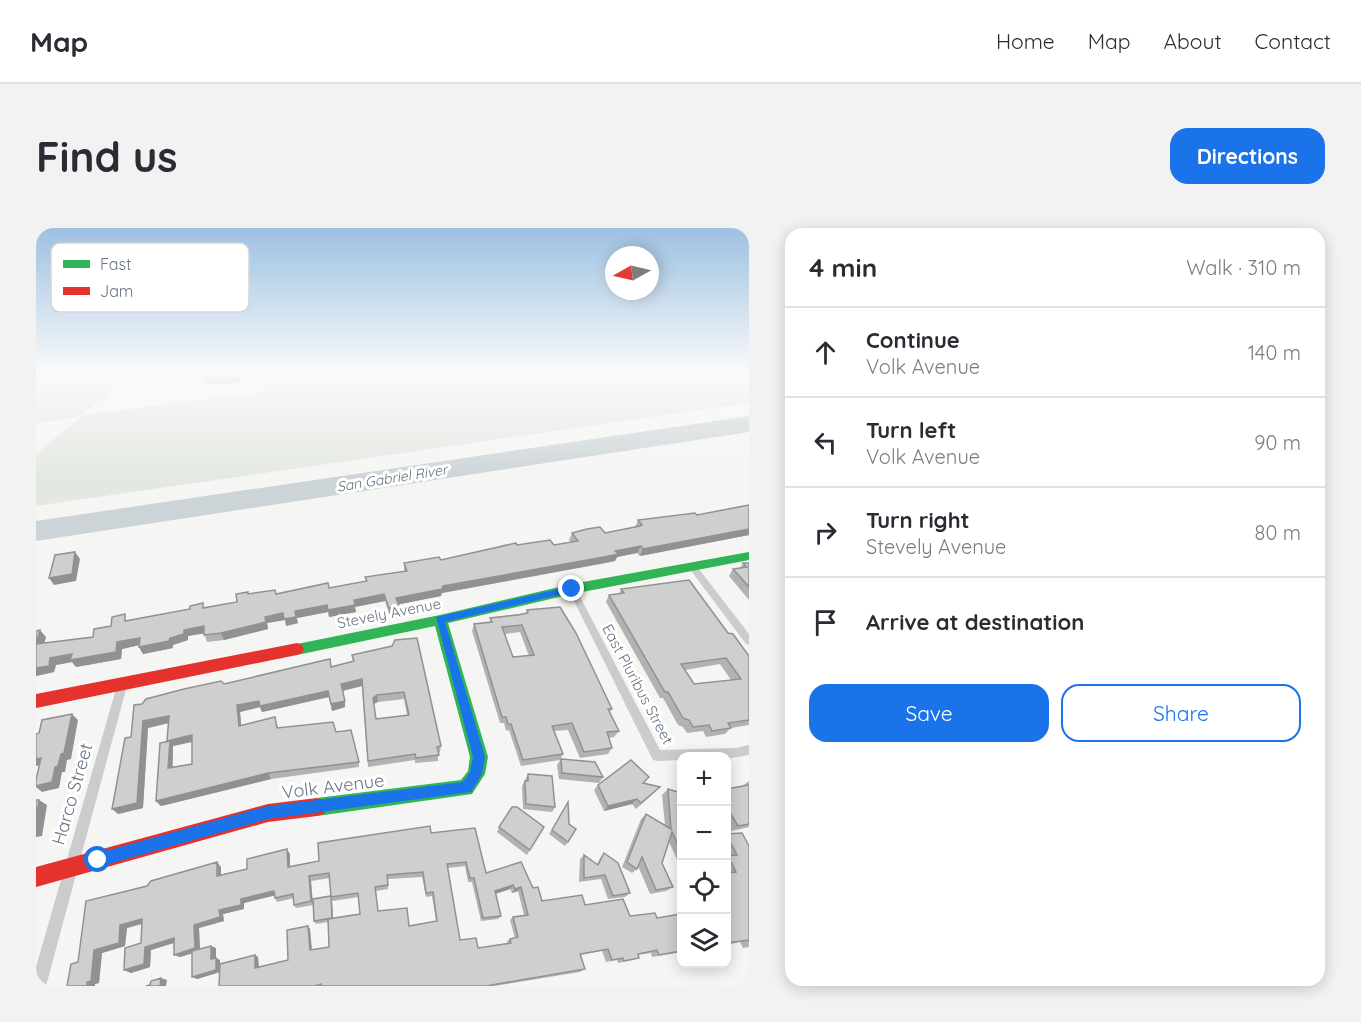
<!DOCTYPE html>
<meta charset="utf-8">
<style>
:root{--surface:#fff;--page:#f2f2f3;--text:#2b2b33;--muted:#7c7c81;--line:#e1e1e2;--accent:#1a73e8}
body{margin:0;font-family:Quicksand,sans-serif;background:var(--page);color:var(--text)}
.controls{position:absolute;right:18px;bottom:18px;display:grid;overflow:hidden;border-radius:12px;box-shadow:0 3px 15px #0003}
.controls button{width:54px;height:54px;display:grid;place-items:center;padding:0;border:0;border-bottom:2px solid var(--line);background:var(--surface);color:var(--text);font:30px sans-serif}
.compass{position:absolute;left:569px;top:18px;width:54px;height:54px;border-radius:50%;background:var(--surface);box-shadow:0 3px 15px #0003;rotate:262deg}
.stop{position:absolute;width:18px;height:18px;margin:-14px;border:4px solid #1a73e8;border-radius:50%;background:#fff}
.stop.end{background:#1a73e8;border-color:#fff;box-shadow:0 2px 6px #0008}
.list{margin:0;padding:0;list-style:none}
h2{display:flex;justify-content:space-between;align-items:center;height:78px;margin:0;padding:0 24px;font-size:26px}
h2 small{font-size:20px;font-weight:400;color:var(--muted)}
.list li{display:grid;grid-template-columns:39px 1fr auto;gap:18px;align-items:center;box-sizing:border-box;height:90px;padding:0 24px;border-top:2px solid var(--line)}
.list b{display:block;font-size:22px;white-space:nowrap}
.list p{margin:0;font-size:20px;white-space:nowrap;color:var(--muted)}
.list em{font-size:20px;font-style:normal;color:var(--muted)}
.actions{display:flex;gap:12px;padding:18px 24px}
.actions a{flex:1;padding:14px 0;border:2px solid var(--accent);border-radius:18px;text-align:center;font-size:21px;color:var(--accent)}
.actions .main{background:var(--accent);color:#fff}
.icon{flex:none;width:33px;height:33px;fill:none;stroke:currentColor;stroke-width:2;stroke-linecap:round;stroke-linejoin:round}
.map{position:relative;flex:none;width:713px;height:758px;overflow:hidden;border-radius:18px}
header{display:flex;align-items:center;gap:36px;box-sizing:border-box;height:84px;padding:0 30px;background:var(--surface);border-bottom:2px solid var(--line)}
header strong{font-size:28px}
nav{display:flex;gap:33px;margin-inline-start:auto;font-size:21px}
.intro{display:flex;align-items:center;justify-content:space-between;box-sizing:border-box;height:144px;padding:0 36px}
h1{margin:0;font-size:42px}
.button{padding:15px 27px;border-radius:18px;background:var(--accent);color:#fff;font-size:21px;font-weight:700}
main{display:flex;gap:36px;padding:0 36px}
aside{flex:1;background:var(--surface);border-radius:18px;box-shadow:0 3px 15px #0003}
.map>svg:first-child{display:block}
.built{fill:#e4e5e5}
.green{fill:#e4e8e2}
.water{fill:#cdd4d7}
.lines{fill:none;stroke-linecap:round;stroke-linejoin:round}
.street{fill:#cacccd;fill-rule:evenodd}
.fast{fill:#30b455;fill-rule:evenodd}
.jam{fill:#e5322d;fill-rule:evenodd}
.wall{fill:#b1b3b3;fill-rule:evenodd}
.shaded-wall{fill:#909292}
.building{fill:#ced0d0;stroke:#909292;stroke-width:1.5;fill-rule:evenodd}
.route{fill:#1a73e8}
.labels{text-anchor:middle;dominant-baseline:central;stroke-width:6;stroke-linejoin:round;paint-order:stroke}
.far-water-label{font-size:14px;font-style:italic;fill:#61767f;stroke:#fff}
.street-label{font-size:15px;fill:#667483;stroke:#fff}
.near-street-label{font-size:18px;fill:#667483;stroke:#fff}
.key{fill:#fff;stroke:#d1d5da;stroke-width:1.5}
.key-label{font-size:16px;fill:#667483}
</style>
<header>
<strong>Map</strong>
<nav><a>Home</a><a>Map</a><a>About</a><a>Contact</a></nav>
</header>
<div class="intro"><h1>Find us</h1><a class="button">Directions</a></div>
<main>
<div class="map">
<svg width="713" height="758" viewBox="0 0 713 758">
<rect width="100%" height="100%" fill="#f5f5f4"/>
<!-- built -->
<path class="built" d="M0,144h100l-57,45 -43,6z"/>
<!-- green -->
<path class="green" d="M413,144h300v31l-713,103v-52l47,-39 175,-23 1,-6 59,-4 1,4 102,-8 5,-4z"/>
<!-- water -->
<path class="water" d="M713,188v16l-713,109v-20z"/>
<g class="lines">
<!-- street -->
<g class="street">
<path d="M656,335l3,1 54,70v11l-3,-1 -57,-76 -1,-2 1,-2z"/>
<path d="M536,358l4,3 84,161 76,-2 13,-3v10l-23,4v-3h-44v4l-25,1 -4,-1 -85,-171z"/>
<path d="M87,450l4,1 1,3 -82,304h-10v-19l82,-285 1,-3z"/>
</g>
<!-- fast -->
<path class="fast" d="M713,324v8l-177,34 -124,29 40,134 -3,17 -13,20 -155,22 -7,-2 -2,-7 2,-7 7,-2 144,-18 7,-9 2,-14 -35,-131 -138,29 -5,-2 -2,-4 2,-4 148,-30 132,-31z"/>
<!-- jam -->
<g class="jam">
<path d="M261,415l5,2 2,4 -2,4 -5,2 -261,53v-14z"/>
<path d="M281,570l7,2 2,7 -2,7 -7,2 -49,6 -232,65v-20l232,-63z"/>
</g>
</g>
<!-- wall -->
<g class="wall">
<path d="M16,144h29l-10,5z"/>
<path d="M172,144h33l-2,11 -32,2 -2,-5z"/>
<path d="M340,144h39v2l-38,2z"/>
<path d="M713,277v30l-109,21 -3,-3 -20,4 -2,4 -14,3 -159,29 -1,3 -42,8v8l-10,2 -4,-13 -30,6 1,5 -11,2 -16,3 -1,-5 -31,6 1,5 -12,3 -1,-6 -18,3 1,6 -44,11 -17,2 -3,-9 -16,3v4l-15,5v3l-30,6 -4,-7v-2l-17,4 -1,10 -45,8 -4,-5 -16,3 -2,7 -18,4v-45l10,6 -2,6 49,-6 18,-11 18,-6 108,-18 12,-8h27l53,-6 37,-7 -1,-4 39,-6v-8l37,-3 76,-15h37l17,-3 -2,-2 3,-7h33l30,-6 3,-7 59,-5z"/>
<path d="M707,335h6v37l-20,-24 4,-7 7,-1z"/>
<path d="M585,361l107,44 21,23v69l-18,3 -6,6 -19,3 -3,-6 -16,2 -4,-6 -5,-2 -15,-27h-3l-54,-96 3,-7 10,-1zM684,436l11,16 -37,4 -9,-14z"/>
<path d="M491,382l85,99 -2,3 9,19 -5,6 -5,1 3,10 -4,6 -28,4 -12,-28 -14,1 9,23 -3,6 -39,6 -12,-36 -3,1 -2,-8h-4l-28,-92 2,-7 16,-2v-4l36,-5zM484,404l9,24 -16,1 -8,-23z"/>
<path d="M356,418l49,100 -1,6 -2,1v8l-23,2v-3l-47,7 -6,-81 -20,5 3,16 -13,4 -3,-14 -67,15 -2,-5 -20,5 1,14 36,-2 1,3 58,5 23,30v5l-88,12 -110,27 -5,-5 12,-60v-18l-20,5 -5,80 -25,6 13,-77 93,-53 107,-17 22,-5 -1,-7zM368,471l3,16 -31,4 -2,-15 4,-2zM156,514v22l-19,3v-21z"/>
<path d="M525,531l42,18 -4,6 -40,-4 -2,-14z"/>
<path d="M492,546l27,33 -3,5 -29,-3 -1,-23z"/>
<path d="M713,553v46l-18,4 -5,-7v-35l16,-3z"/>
<path d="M607,555l11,10 -18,16 -4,-5 -28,7 -10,-21 4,-5z"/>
<path d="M632,561l13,4v75l-12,-26 -7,21 11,24 -7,4 -16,3 -12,-28 -1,3 -5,4 -10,-6 19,-48 5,-5 19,11 -3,-30z"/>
<path d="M532,574v40l-3,4 -16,-12z"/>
<path d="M463,599h45l-17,28 -30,-23z"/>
<path d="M395,605l55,40 47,15 9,13 43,4 45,11 27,2 23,-3 -1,-2 2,-1v40l-29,5 -1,-4 -13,2 1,3 -6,2 -15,3 -1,-3 -11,2 -4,-11 -21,4 4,14 -5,3 -86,14h-275l1,-14 -23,7 -5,-26 -12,4 -6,-2v-12l-23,7 -1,17 -19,6 -7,-3 17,-27 1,-19 -15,4 -2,18 -23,7 -3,30 -4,1v2h-28l11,-24 69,-76 74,-19v8l26,-6 43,-15v13l29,-6zM429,638l3,16h4l9,39 17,-2 3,-3 -6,-22 15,-5 2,4 6,-2 6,24 -11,2 -3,3 5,18 -5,1 -3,2v2l-29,5 -18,-8 -12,-72zM386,649l4,20 6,-1 4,25 -27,5 -31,-15 -2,-20 12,-2v-10zM294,650l1,18 -17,25 2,3 12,-2 1,25 -17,3 -2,-21 -22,31 -29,7 -1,-10 -3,-2 -35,8v-3l-4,-2v-10l-16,1 -1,-21 25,-7 -1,-7 21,-5v-6l30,-8 1,3 2,4 17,-4v7l2,3 17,-3 -2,-24zM322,669l2,17 -27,4 -1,-18 1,1z"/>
<path d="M690,606l23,12v101l-6,1 -3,-6 -14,3v-88h1l-1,-2z"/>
<path d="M568,625l26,40 -5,4 -17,2 -7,-20 -22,3 1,-23 4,-4 13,9 3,-6z"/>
</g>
<!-- shaded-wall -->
<g class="shaded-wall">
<path d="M32,144h13l-10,5z"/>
<path d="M203,144h2l-2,11 -1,-5z"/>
<path d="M713,301v6l-109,21 3,-7z"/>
<path d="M605,318l-4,7 -20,4 -2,4 -173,32 -1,3 -45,9v-7l47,-12z"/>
<path d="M39,324l5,7 -4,22 -22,4 -5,-7z"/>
<path d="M348,366l1,7 -30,6 1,5 -27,5 -1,-7 26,-10z"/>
<path d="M291,377l1,7 -31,6 -2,-7z"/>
<path d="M363,378v6l-10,2v-6z"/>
<path d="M247,385l13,4 2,6 -12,3 -1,-6 -18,3 1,6 -44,11 -3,-7 44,-16z"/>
<path d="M168,398l3,7 -19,3v4l-15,5v3l-30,6 -4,-7 31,-9 14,-8z"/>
<path d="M4,402l6,7 -4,14 -6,-7z"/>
<path d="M104,410l4,6 -22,5 -1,10 -45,8 -4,-5 -16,3 -2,7 -18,4v-8l14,-10z"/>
<path d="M326,451v7l-20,5 -1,-7z"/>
<path d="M292,463l1,6 -67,15 -2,-5 -20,5 2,21 -3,-7 -2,-21 22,-4z"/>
<path d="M341,467l1,7 -5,2v-6z"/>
<path d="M309,473v6l-13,4 -1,-7z"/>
<path d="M36,486l6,6 -7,39 -4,1 -2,12h-3l-3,16 -17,4 -6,-5v-1l19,-19 6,-13z"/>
<path d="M133,488l4,6 -25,6 -5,80 -25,6 -6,-5 31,-88z"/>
<path d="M156,507l4,6 -23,5 -1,28 -4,-6 -1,-27z"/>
<path d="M5,530l7,5 -12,3v-7z"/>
<path d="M232,545l3,6 -110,27 -5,-5z"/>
<path d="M601,571l-5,5 -28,7 4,-5z"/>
<path d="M3,572l8,5 -5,31 -6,1v-17z"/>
<path d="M251,621l3,5v17l-2,-4z"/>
<path d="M181,634l4,5v13l-4,-4z"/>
<path d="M273,648l2,5 2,24 -2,-4z"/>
<path d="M477,657l-3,4 -18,6 3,-4z"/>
<path d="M485,659l-3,4 -6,2 3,-4z"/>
<path d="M238,663l3,4 -33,8v6l-21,5 1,7 -25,7 1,23 -20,6 -6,-2 20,-30 47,-26z"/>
<path d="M295,668l1,4 1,21 -1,-3z"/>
<path d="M106,691l6,3 -21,6 -2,18 -23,7 -3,30 -4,1v2h-8l7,-36 26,-25z"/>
<path d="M272,698l2,3 2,24 -2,-3z"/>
<path d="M138,710l6,3 -29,9 -1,17 -19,6 -7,-3 21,-23z"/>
<path d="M175,718l5,2v14l-5,-3z"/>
<path d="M219,727l3,2 1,13 -4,-2z"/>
<path d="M180,730l4,2v12l-23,7 -5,-2z"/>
<path d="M125,750l6,2 -1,6h-6z"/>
</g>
<!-- building -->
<g class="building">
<path d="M172,144h31l-1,6 -33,2z"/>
<path d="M713,277v24l-106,20 -2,-3 -26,5 3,3 -14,3 -161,29 -1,3 -46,9 3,8 -10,2 -5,-14 -30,6 1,5 -11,2 -16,3 -1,-5 -32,6 1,6 -12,2 -1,-6 -18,4 1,5 -45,11 -17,2v-9l-20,4v4l-14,4 -1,3 -30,6 1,-9 -23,4 -1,10 -46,8 2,-6 -22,4 -1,8 -13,2v-37l4,-1 -4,14 57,-7 1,-8 17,-3 1,-9 13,-3v7l65,-12v-3l13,-3v5l34,-6 -1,-8 12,-2v2l27,-4 1,4 52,-11 1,5 38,-7 -2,-4 42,-6 -3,-8 35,-6 2,3 75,-17 1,2 33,-5 4,5 24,-4 -6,-8 15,-4 13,-2 5,6 35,-7 2,-1 -4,-5 57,-7 2,2z"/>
<path d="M39,324l-3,22 -23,4 6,-23z"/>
<path d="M707,335h6v24l-16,-18 14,-2z"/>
<path d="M653,352l39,53 5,1 16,22v64l-21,3 3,5 -19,3 -3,-6 -16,2 -4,-7 -6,-2 -15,-26h-3l-56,-97 15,-2 -3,-4zM690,430l15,21 -47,5 -13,-20z"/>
<path d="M524,379l16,26 36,76h-4l11,22 -12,1 5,16 -28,4 -12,-29 -20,3 11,28 -40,6 -12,-36h-3l-2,-7h-4l-28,-93 18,-2 -2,-4 28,-3 10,-2 -1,-3zM486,397l12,30 -21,2 -11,-30z"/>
<path d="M381,410l24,108 -4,1 2,8 -23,3 -1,-4 -47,7 -6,-82 -21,5 4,17 -14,3 -3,-13 -68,15 -1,-5 -22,4 2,21 36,-9 2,11 56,-6 3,10 15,-2 8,32 -91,11 -112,28 4,-58 10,-2 -2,27 24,-4v-29l-25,6 2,-25 -26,5 -6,82 -25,6 13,-71 6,-1 3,-32 8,-1 4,-5 38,-10 37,-8 3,3 97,-23 9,-2 1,8 23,-6 -2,-6 40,-9 3,-6zM368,464l5,23 -33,4 -3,-21 4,-3z"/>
<path d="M36,486l-8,39 -3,1 -3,12 -3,1 -3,15 -16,4v-6l5,-22 -5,1v-25l3,-1 3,-13z"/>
<path d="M525,531l34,3 8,15 -41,-4z"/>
<path d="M595,532l18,17 -6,6 17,4 -19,16 -4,-4 -29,7 -10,-21z"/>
<path d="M492,546l24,2 3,31 -29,-3 -1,-23h3z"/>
<path d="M713,557v39l-11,2 -12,-20v-12l2,-1 -2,-4z"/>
<path d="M632,561l13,4v58l-9,-19 -10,31 11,24 -17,3 -14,-33 -5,12 -10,-7 19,-48 25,15z"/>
<path d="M0,572h3l-3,20z"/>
<path d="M532,574l1,22 7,5 -8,13 -16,-12z"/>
<path d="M476,579h5l27,20 -14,23 -31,-23z"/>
<path d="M394,598l1,7 44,-5 11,45 35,-11 12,26 5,-1 4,14 40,-6 3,10 38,-6 7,17 25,-3 2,5 24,-4v37l-22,4 -2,-5 -19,4 1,4 -15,3 -1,-3 -11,2 -4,-11 -28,5 5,15 -99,17h-165v-2l-6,2h-96l1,-22 35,-9v13l33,-8 -1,-30 21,-4 2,24 19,-3 -1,-28 32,-5 -2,-21 -27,4 -2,-24 -20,3 2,25 -17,4 -1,-11 -18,4 -1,-7 -33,8v6l-22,5 1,7 -26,8 1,23 -21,7v-17l-29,9 -1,17 -20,6 1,-22 16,-5 1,-24 -22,6 -1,18 -25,7 -3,31 -4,1v4h-20l4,-22 7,-2 8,-61 61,-15 4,-5 66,-19v14l30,-7v-10l40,-10 1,18 31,-6 -1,-18zM430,634l4,16h4l9,40 18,-2 -6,-25 18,-6 2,4 6,-2 7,28 -15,2 5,20 -8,2 1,4 -33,5 -2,-10 -16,2 -13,-76zM387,644l3,21 7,-1 4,29 -28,5 -2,-18 -29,3 -3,-24 13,-2 -1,-10z"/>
<path d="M706,605l7,13v94l-23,3v-70l10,-1 -8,-16 9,-1 -11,-21z"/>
<path d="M568,625l14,10 12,30 -17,3 -8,-21 -21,3v-23l14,10z"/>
<path d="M295,668l1,22 -18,3 -1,-22z"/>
<path d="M175,718v13l5,-1v12l-24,7v-26z"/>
<path d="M125,750l-1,8h-14l4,-1 1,-4z"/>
</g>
<!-- sky -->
<linearGradient id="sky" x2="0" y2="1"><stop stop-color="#9dc1e1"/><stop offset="0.58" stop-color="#fafafa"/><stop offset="1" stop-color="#fafafa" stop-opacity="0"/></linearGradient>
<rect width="713" height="250" fill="url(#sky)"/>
<!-- route -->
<path class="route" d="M536,358l4,3 -1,2 -130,31 40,135 -3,17 -11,18 -203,27 -170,48 -5,-2 -2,-5 7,-7 170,-47 195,-24 7,-10 3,-15 -37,-140z"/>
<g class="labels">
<!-- far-water labels -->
<g class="far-water-label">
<text transform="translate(356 250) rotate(-9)">San Gabriel River</text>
</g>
<!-- street labels -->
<g class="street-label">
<text transform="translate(353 385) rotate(-11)">Stevely Avenue</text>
<text transform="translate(602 456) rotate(62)">East Pluribus Street</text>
</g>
<!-- near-street labels -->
<g class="near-street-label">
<text transform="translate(297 558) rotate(-7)">Volk Avenue</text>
<text transform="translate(36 566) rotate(-74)">Harco Street</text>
</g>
</g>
<!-- legend -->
<rect x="15" y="15" width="198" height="69" rx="9" class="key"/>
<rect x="27" y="32" width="27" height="8" fill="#30b455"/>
<rect x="27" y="59" width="27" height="8" fill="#e5322d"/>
<g class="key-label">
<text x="64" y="42">Fast</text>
<text x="64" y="69">Jam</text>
</g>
</svg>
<div class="controls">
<button>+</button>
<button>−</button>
<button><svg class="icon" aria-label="locate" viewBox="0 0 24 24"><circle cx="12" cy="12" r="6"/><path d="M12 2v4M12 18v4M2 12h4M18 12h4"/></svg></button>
<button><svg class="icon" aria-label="layers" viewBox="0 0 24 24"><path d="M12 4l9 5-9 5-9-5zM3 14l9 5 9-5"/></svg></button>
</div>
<svg class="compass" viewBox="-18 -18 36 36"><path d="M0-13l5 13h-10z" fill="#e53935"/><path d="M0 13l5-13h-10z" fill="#7c7c81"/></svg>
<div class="stop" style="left:62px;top:632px"></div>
<div class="stop end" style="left:536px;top:361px"></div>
</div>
<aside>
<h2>4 min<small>Walk · 310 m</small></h2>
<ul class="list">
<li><svg class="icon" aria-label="ahead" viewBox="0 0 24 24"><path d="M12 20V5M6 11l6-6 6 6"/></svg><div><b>Continue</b><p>Volk Avenue</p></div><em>140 m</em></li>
<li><svg class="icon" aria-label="left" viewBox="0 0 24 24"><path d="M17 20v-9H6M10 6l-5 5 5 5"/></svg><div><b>Turn left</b><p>Volk Avenue</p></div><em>90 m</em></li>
<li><svg class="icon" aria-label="right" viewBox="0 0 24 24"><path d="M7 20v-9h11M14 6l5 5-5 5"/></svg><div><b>Turn right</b><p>Stevely Avenue</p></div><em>80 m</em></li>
<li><svg class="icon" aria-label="arrive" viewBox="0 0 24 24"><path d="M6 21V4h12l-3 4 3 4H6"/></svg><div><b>Arrive at destination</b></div></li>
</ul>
<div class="actions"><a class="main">Save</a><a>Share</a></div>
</aside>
</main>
